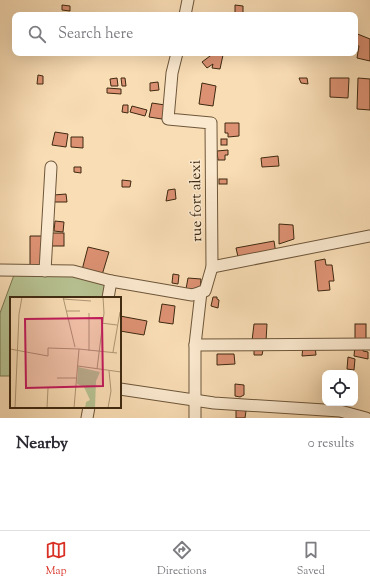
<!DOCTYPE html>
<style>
:root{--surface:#fff;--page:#f2f2f3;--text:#2b2b33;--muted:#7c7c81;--line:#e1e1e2;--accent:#d93025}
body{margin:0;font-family:"Sorts Mill Goudy",serif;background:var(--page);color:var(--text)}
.controls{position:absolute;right:12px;bottom:12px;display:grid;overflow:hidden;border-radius:8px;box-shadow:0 4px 16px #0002}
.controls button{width:36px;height:36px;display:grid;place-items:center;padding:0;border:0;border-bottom:1px solid var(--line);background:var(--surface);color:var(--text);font:20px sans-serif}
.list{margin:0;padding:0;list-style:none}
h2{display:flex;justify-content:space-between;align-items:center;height:52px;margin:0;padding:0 16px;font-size:17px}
h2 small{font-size:13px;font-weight:400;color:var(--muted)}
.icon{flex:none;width:22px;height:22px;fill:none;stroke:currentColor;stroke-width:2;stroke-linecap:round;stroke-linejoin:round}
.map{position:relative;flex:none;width:370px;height:418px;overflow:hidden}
.search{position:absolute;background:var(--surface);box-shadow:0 4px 16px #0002;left:12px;right:12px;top:12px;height:44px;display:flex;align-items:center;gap:10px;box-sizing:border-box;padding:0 14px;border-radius:8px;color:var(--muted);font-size:15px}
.sheet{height:112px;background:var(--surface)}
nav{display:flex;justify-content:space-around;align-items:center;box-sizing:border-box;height:56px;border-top:1px solid var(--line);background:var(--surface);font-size:11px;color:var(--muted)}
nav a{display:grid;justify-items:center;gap:2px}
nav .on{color:var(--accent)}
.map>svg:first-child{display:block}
.green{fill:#b7c292;stroke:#7a7652}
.building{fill:#dc9172;stroke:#3e2911}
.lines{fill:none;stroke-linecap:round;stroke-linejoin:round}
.minor-casing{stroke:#6d563a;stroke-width:13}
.minor{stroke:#fbe9cf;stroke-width:11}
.labels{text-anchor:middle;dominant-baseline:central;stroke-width:3;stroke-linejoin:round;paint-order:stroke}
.street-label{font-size:15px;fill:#3e2911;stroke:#fbe9cf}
.inset-road{fill:none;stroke:#ae9573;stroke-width:1}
.view{fill:#c2185b;fill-opacity:0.15;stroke:#c2185b;stroke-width:2}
.inset-edge{fill:none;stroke:#3e2911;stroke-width:2}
</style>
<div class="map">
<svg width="370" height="418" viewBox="0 0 370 418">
<rect width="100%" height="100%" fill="#f9ddb5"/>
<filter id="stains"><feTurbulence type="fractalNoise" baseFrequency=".005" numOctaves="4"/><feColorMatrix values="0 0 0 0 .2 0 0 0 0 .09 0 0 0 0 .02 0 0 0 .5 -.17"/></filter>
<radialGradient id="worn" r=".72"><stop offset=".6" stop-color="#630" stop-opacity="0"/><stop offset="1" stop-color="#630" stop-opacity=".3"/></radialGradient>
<!-- green -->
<path class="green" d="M14,275l61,1 30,8v14h-94v78h-11v-63z"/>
<!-- building -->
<g class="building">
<path d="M62,5l8,1v5l-8,-1z"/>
<path d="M235,5l8,1v8h-8z"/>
<path d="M355,33l15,6v22l-13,-3 2,-12 -4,-1z"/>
<path d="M214,53l9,2 -3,14 -8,-1 1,-4 -6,4 -5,-6z"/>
<path d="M38,75l5,1v8h-6z"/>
<path d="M117,78l1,8h-7l-1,-7z"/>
<path d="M121,78h4l1,8h-4z"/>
<path d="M299,78h8l1,6 -7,-1z"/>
<path d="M330,78h19l-1,20 -18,-1z"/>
<path d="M358,78l12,1v31l-13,-1z"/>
<path d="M158,82l1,8 -9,1v-8z"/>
<path d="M202,83l14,3 -3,20 -14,-2z"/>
<path d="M107,88l14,1v5l-14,-1z"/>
<path d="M152,103l13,2 -3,14 -13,-2z"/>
<path d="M123,105h5v8l-6,-1z"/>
<path d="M132,106l15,4 -2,6 -15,-4z"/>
<path d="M225,123h14v13l-11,1v-4h-3z"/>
<path d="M55,132l13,2 -2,13 -14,-2z"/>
<path d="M71,137h12v11l-12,-1z"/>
<rect x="221" y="139" width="6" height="6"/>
<path d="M228,150v5h-3v5h-7l-1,-9z"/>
<path d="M278,156l1,10 -17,1 -1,-9z"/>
<path d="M74,167h7v6l-7,-1z"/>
<rect x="219" y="179" width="8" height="5"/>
<path d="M122,180l9,1 -1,6h-8z"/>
<path d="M175,189l1,10 -10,2 2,-11z"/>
<path d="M66,194l1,8h-13v-7z"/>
<path d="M55,221l9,1 -1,10 -9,-1z"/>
<path d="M279,224l14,1 1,14 -15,5z"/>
<rect x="51" y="233" width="13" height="13"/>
<path d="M30,236h15v30l-15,-1z"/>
<path d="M274,241l2,13 -37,7 -3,-13z"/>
<path d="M88,247l21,5 -7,23 -20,-5z"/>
<path d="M325,259l1,6h6l2,16h-5l1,9 -12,1 -3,-30z"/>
<path d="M173,274l6,1 -1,9 -6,-1z"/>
<path d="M188,278l13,1 -1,11 -14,-1z"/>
<path d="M213,297h4v2l2,1 -1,8 -7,-2z"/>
<path d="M162,304l13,2 -2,18 -14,-2z"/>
<path d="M120,316l27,5 -3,14 -24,-4z"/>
<path d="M254,324h13l-1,17h-14z"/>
<rect x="355" y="324" width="11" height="15"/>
<path d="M303,346h12l1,9 -14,1z"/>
<path d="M355,346l8,2v3l5,1v7l-14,-3z"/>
<path d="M254,350h9l-1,5h-8z"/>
<path d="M217,354h17l1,10 -18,1z"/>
<path d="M348,357l7,2 -1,11 -7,-1z"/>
<path d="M235,384l9,1v10l-4,2 -5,-1z"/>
<path d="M236,409l10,2 -1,7h-9z"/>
</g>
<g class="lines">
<defs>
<g id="minor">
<path d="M185,15l3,-15"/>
<path d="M212,267l158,-31"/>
<path d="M0,270l73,1 38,10 81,14 13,-4 7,-24 -1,-144 -43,-4 4,-46 5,-20"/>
<path d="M45,271l6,-104"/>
<path d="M108,298l3,-17"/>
<path d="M195,345l175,-1"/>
<path d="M120,389l94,14 126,8 26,7"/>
<path d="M87,418l2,-11"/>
<path d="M195,418v-73l6,-53"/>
</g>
</defs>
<!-- minor casing -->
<use href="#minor" class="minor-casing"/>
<!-- minor -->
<use href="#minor" class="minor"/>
</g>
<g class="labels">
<!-- street labels -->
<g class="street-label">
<text transform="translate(197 201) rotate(-91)">rue fort alexi</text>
</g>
</g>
<!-- overview -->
<g transform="translate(10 297)">
<rect width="111" height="111" fill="#f9ddb5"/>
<path d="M68,70l22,5 -4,9 -1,27h-10l1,-6 4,-2 -6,-13 -7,-3z" fill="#b7c292"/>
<path class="inset-road" d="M53,0l12,50M53,2l28,2M57,14h13M79,16v38M91,26l16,2M0,52l38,7v-8l31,1 -5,59M69,52l38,4M103,55l7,-40M68,69l43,6M87,72l7,-56 -1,-16M47,81h19M5,111l4,-94 3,-17M37,111l1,-20M98,111l3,-17 -2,-20"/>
<path class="view" d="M92,21l1,68 -77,2 -1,-69z"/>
<rect width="111" height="111" class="inset-edge"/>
</g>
<rect width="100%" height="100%" filter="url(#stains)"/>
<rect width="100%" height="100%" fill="url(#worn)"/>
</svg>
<div class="controls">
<button><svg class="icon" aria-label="locate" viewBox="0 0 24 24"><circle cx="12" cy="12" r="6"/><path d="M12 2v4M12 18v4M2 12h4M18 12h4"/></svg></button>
</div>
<div class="search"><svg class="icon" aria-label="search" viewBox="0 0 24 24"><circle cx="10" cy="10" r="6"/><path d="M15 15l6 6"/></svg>Search here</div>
</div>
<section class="sheet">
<h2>Nearby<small>0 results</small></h2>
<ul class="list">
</ul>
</section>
<nav>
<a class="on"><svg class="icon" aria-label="map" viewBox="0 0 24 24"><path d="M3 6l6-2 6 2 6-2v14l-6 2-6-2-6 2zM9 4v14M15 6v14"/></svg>Map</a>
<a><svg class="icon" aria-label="directions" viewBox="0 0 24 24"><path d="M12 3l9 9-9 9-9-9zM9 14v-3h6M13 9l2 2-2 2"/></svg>Directions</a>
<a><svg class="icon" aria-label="saved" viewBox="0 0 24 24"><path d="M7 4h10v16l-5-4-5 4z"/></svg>Saved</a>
</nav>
